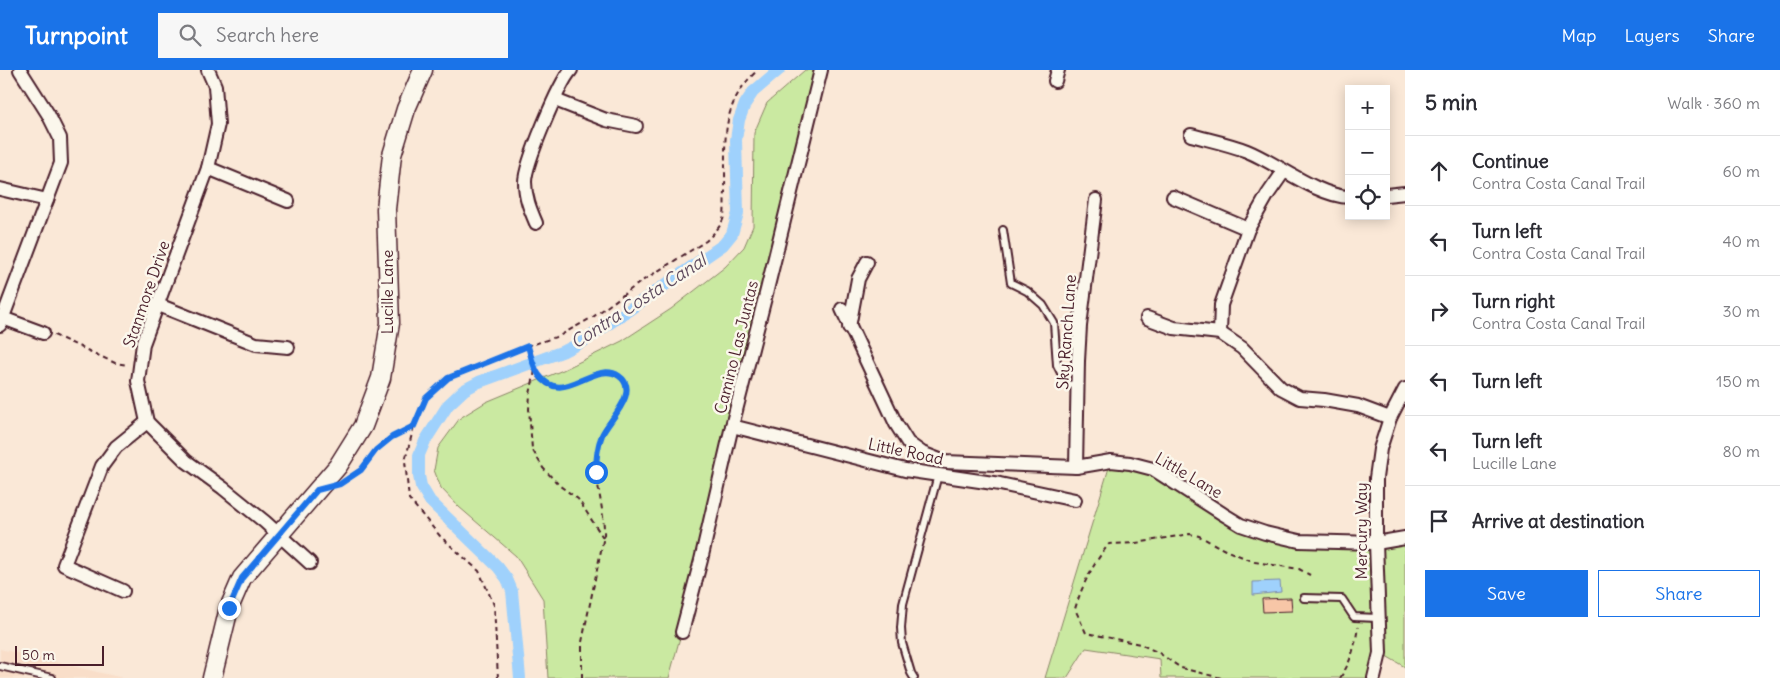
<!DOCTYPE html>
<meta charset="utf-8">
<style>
:root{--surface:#fff;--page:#f7f7f7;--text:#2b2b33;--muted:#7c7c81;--line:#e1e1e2;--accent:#1a73e8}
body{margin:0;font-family:Delius,sans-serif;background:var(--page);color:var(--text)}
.controls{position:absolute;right:15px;top:15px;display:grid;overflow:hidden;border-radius:0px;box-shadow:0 2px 12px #0003}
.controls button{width:45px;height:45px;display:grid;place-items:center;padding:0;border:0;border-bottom:1px solid var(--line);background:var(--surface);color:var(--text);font:25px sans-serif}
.scale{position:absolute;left:15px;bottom:12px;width:89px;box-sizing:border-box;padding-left:5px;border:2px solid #4a1f2b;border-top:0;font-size:14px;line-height:18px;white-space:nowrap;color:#4a1f2b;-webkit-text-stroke:4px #fbf7ec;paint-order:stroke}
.stop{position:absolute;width:15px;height:15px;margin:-11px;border:4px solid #1a73e8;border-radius:50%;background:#fff}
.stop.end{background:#1a73e8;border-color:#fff;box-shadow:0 1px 5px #0008}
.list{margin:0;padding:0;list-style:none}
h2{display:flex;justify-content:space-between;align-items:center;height:65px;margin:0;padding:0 20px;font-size:21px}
h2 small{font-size:16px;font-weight:400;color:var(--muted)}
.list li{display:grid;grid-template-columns:32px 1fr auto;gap:15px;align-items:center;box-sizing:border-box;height:70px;padding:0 20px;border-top:1px solid var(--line)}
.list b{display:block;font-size:19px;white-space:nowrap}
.list p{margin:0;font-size:16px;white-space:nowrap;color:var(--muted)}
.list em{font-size:16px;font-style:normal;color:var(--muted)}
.actions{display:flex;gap:10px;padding:15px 20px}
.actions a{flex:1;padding:11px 0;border:1px solid var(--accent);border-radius:0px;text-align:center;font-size:18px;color:var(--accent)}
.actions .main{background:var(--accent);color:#fff}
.icon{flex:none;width:28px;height:28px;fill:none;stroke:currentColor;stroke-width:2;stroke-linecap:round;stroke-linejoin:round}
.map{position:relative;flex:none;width:1405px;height:608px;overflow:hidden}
header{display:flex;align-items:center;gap:30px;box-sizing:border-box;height:70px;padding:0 25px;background:var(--accent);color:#fff}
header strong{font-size:24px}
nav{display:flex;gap:28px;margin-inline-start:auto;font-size:18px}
.search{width:350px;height:45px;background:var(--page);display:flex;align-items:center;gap:12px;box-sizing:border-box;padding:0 18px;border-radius:0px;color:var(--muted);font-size:19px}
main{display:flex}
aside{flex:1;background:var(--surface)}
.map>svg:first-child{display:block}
.built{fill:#f9dec9}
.green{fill:#cae9a1;stroke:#8a8466}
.water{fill:#9fd1fc;stroke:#7d8aa8}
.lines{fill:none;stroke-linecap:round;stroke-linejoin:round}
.canal{stroke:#9fd1fc;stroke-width:12}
.building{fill:#f7c6a7;stroke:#4a1f2b}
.lane-casing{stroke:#4a1f2b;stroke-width:10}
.street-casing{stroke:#4a1f2b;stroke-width:16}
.secondary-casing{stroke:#4a1f2b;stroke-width:21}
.path{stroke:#4a1f2b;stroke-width:2;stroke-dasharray:5 4;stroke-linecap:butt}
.lane{stroke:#fbf7ec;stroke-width:6}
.street{stroke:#fbf7ec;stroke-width:12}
.secondary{stroke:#fbf7ec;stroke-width:18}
.route{stroke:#1a73e8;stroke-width:6}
.labels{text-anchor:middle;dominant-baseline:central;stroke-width:5;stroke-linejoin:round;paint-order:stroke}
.street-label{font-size:16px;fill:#4a1f2b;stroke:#fbf7ec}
.water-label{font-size:18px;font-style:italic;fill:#5f4c5f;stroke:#fbf7ec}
</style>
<header>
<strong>Turnpoint</strong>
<div class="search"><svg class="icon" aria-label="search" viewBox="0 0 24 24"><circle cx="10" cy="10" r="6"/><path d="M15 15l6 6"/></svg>Search here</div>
<nav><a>Map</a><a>Layers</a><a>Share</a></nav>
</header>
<main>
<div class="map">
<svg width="1405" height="608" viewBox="0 0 1405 608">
<rect width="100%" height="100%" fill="#fae8d7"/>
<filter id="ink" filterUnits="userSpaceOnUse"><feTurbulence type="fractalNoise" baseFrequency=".02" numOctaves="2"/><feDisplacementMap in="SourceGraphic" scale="10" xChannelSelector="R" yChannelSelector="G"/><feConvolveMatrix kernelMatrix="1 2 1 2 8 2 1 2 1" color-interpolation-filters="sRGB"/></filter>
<g filter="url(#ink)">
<!-- built -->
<path class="built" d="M0,579l123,29h-123z"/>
<!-- green -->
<g class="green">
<path d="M805,0h16l-120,490 -32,118h-121l-5,-79 -27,-43 -57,-49 -18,-19 -7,-18 4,-22 22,-30 26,-16 77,-32 59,-29 49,-32 54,-42 19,-20 9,-21 1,-93 13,-30z"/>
<path d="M1111,391l19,2 93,51 76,27 106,-3v129l-24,-14 -7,25h-213l-1,-19 -74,-11 -19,30h-22z"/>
</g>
<!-- water -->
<path class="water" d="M1280,511l1,11 -28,3v-13z"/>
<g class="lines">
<!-- canal -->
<path class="canal" d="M520,608l-8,-87 -5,-12 -9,-12 -68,-66 -9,-15 -2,-10v-21l6,-14 23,-36 16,-15 15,-8 85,-31 20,-10 139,-96 9,-11 6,-21 -2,-73 3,-20 6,-16 8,-12 26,-22"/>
</g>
<!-- building -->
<path class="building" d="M1291,528l1,13 -29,1 -1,-13z"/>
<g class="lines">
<defs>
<g id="lane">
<path d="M1003,160l8,53 16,8 16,14 11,18 3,42 10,20 11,-1"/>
<path d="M1304,528l38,1 12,18 24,1"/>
<path d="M0,596l52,12"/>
<path d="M914,608l-3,-5 -9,-30 -1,-15 2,-24 35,-129"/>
</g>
<g id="street">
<path d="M208,0l7,16 3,38 -10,44 -65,176 -5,37 9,41 39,39 37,27 42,34 45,41"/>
<path d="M1055,11l3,-11"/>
<path d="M555,30l51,20 30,6"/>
<path d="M1191,65c18,5 38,9 56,16 30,12 70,45 102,46"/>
<path d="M208,98l80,33"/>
<path d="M0,119l47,11"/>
<path d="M1386,125l19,-2"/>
<path d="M1173,127l75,32"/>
<path d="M536,153c-6,-14 -11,-26 -11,-41 0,-18 34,-99 46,-112"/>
<path d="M156,234l100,40 32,3"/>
<path d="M842,239l54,115 12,19 14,10 23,9 131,5 35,-6 19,2 23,6 70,45 18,11 24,8 34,8 77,2 29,-5"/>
<path d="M0,247l43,16"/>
<path d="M1147,248l27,10 46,5 22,15 39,40 19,10 24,2 34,6 32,12"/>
<path d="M0,255l61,-162 -1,-25 -12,-24 -28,-44"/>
<path d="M849,257l9,-48 9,-17"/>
<path d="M1220,263l1,-28 27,-76 20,-35 16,-23"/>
<path d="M732,356l173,44 95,14 75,16"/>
<path d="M1076,397l2,-106 2,-35 16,-126"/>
<path d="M123,521l-59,-26 38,-99 14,-19 31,-25"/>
<path d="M682,562l19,-72 31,-134 35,-136 54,-220"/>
<path d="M1374,608l6,-25 -4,-110v-65l4,-29 10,-31 15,-29"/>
</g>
<path id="secondary" d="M212,608l17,-70 13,-30 96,-112 25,-40 18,-48 9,-55 -4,-114 6,-54 14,-46 17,-39"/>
</defs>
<!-- lane casing -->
<use href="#lane" class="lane-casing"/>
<!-- street casing -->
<use href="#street" class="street-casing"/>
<!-- secondary casing -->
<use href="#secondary" class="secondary-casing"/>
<!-- path -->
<g class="path">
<path d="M54,265l61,28 13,2"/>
<path d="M535,301l-5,23 -1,15 3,40 11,19 17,18 18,13 26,40"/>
<path d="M348,408l13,-8 15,-20 16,-13 22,-11"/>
<path d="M498,608l-4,-73 -15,-34 -39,-35 -31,-37 -4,-38 9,-35 12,-28 22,-20 80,-32"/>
<path d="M582,608v-36l22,-106c1,-30 -12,-58 -6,-88 2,-8 4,-16 9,-22 9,-13 21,-23 19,-41 -21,-35 -56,18 -82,-3 -10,-9 -12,-24 -16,-36l31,-10 34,-19 49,-36 64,-40c7,-7 16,-15 18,-25 1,-7 0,-16 1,-23 1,-48 -7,-88 33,-123"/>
<path d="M1221,608l-40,-10 -22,-15 -19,-9 -54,-11 -11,-24c7,-24 18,-45 34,-65l27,-1 54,-9 9,2 26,14 30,12 44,7 11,6"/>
<path d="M1340,608c11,-16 15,-32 18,-51"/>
</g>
<!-- lane -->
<use href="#lane" class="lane"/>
<!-- street -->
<use href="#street" class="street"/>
<!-- secondary -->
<use href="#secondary" class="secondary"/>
</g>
</g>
<g class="lines" filter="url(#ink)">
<!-- route -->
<path class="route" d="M229,538l13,-30 75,-88 23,-6 21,-14 15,-20 16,-13 22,-11 12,-28 22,-20 80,-32c3,10 5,21 11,29 23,33 55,-16 80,1 22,15 -10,44 -17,59 -5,12 -6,25 -6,37"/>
</g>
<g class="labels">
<!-- street labels -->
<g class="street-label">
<text transform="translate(387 222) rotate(-90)">Lucille Lane</text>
<text transform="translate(146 224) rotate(-71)">Stanmore Drive</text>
<text transform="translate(1066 262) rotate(-86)">Sky Ranch Lane</text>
<text transform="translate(736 277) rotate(-76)">Camino Las Juntas</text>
<text transform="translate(906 381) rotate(12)">Little Road</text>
<text transform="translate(1189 405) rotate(30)">Little Lane</text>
<text transform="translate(1361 461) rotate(-90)">Mercury Way</text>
</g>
<!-- water labels -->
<g class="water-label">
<text transform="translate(638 231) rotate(-33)">Contra Costa Canal</text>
</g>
</g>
</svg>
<div class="controls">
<button>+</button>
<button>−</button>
<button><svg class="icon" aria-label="locate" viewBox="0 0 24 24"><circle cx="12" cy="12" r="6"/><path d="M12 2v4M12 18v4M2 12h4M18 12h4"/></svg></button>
</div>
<div class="scale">50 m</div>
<div class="stop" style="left:596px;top:402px"></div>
<div class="stop end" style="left:229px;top:538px"></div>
</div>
<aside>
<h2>5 min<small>Walk · 360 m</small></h2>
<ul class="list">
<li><svg class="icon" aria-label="ahead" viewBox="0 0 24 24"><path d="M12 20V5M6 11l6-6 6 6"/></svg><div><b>Continue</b><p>Contra Costa Canal Trail</p></div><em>60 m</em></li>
<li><svg class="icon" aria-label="left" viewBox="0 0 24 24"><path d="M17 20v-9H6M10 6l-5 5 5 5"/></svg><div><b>Turn left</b><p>Contra Costa Canal Trail</p></div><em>40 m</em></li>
<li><svg class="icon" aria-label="right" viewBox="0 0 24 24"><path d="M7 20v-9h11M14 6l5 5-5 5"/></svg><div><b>Turn right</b><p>Contra Costa Canal Trail</p></div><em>30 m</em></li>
<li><svg class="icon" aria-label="left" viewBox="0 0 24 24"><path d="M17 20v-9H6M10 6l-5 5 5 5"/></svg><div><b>Turn left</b></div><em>150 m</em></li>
<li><svg class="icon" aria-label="left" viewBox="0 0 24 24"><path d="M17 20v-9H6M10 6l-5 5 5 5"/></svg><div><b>Turn left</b><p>Lucille Lane</p></div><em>80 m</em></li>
<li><svg class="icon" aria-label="arrive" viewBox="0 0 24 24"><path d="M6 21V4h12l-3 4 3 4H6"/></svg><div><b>Arrive at destination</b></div></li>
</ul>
<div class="actions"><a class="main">Save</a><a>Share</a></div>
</aside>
</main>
